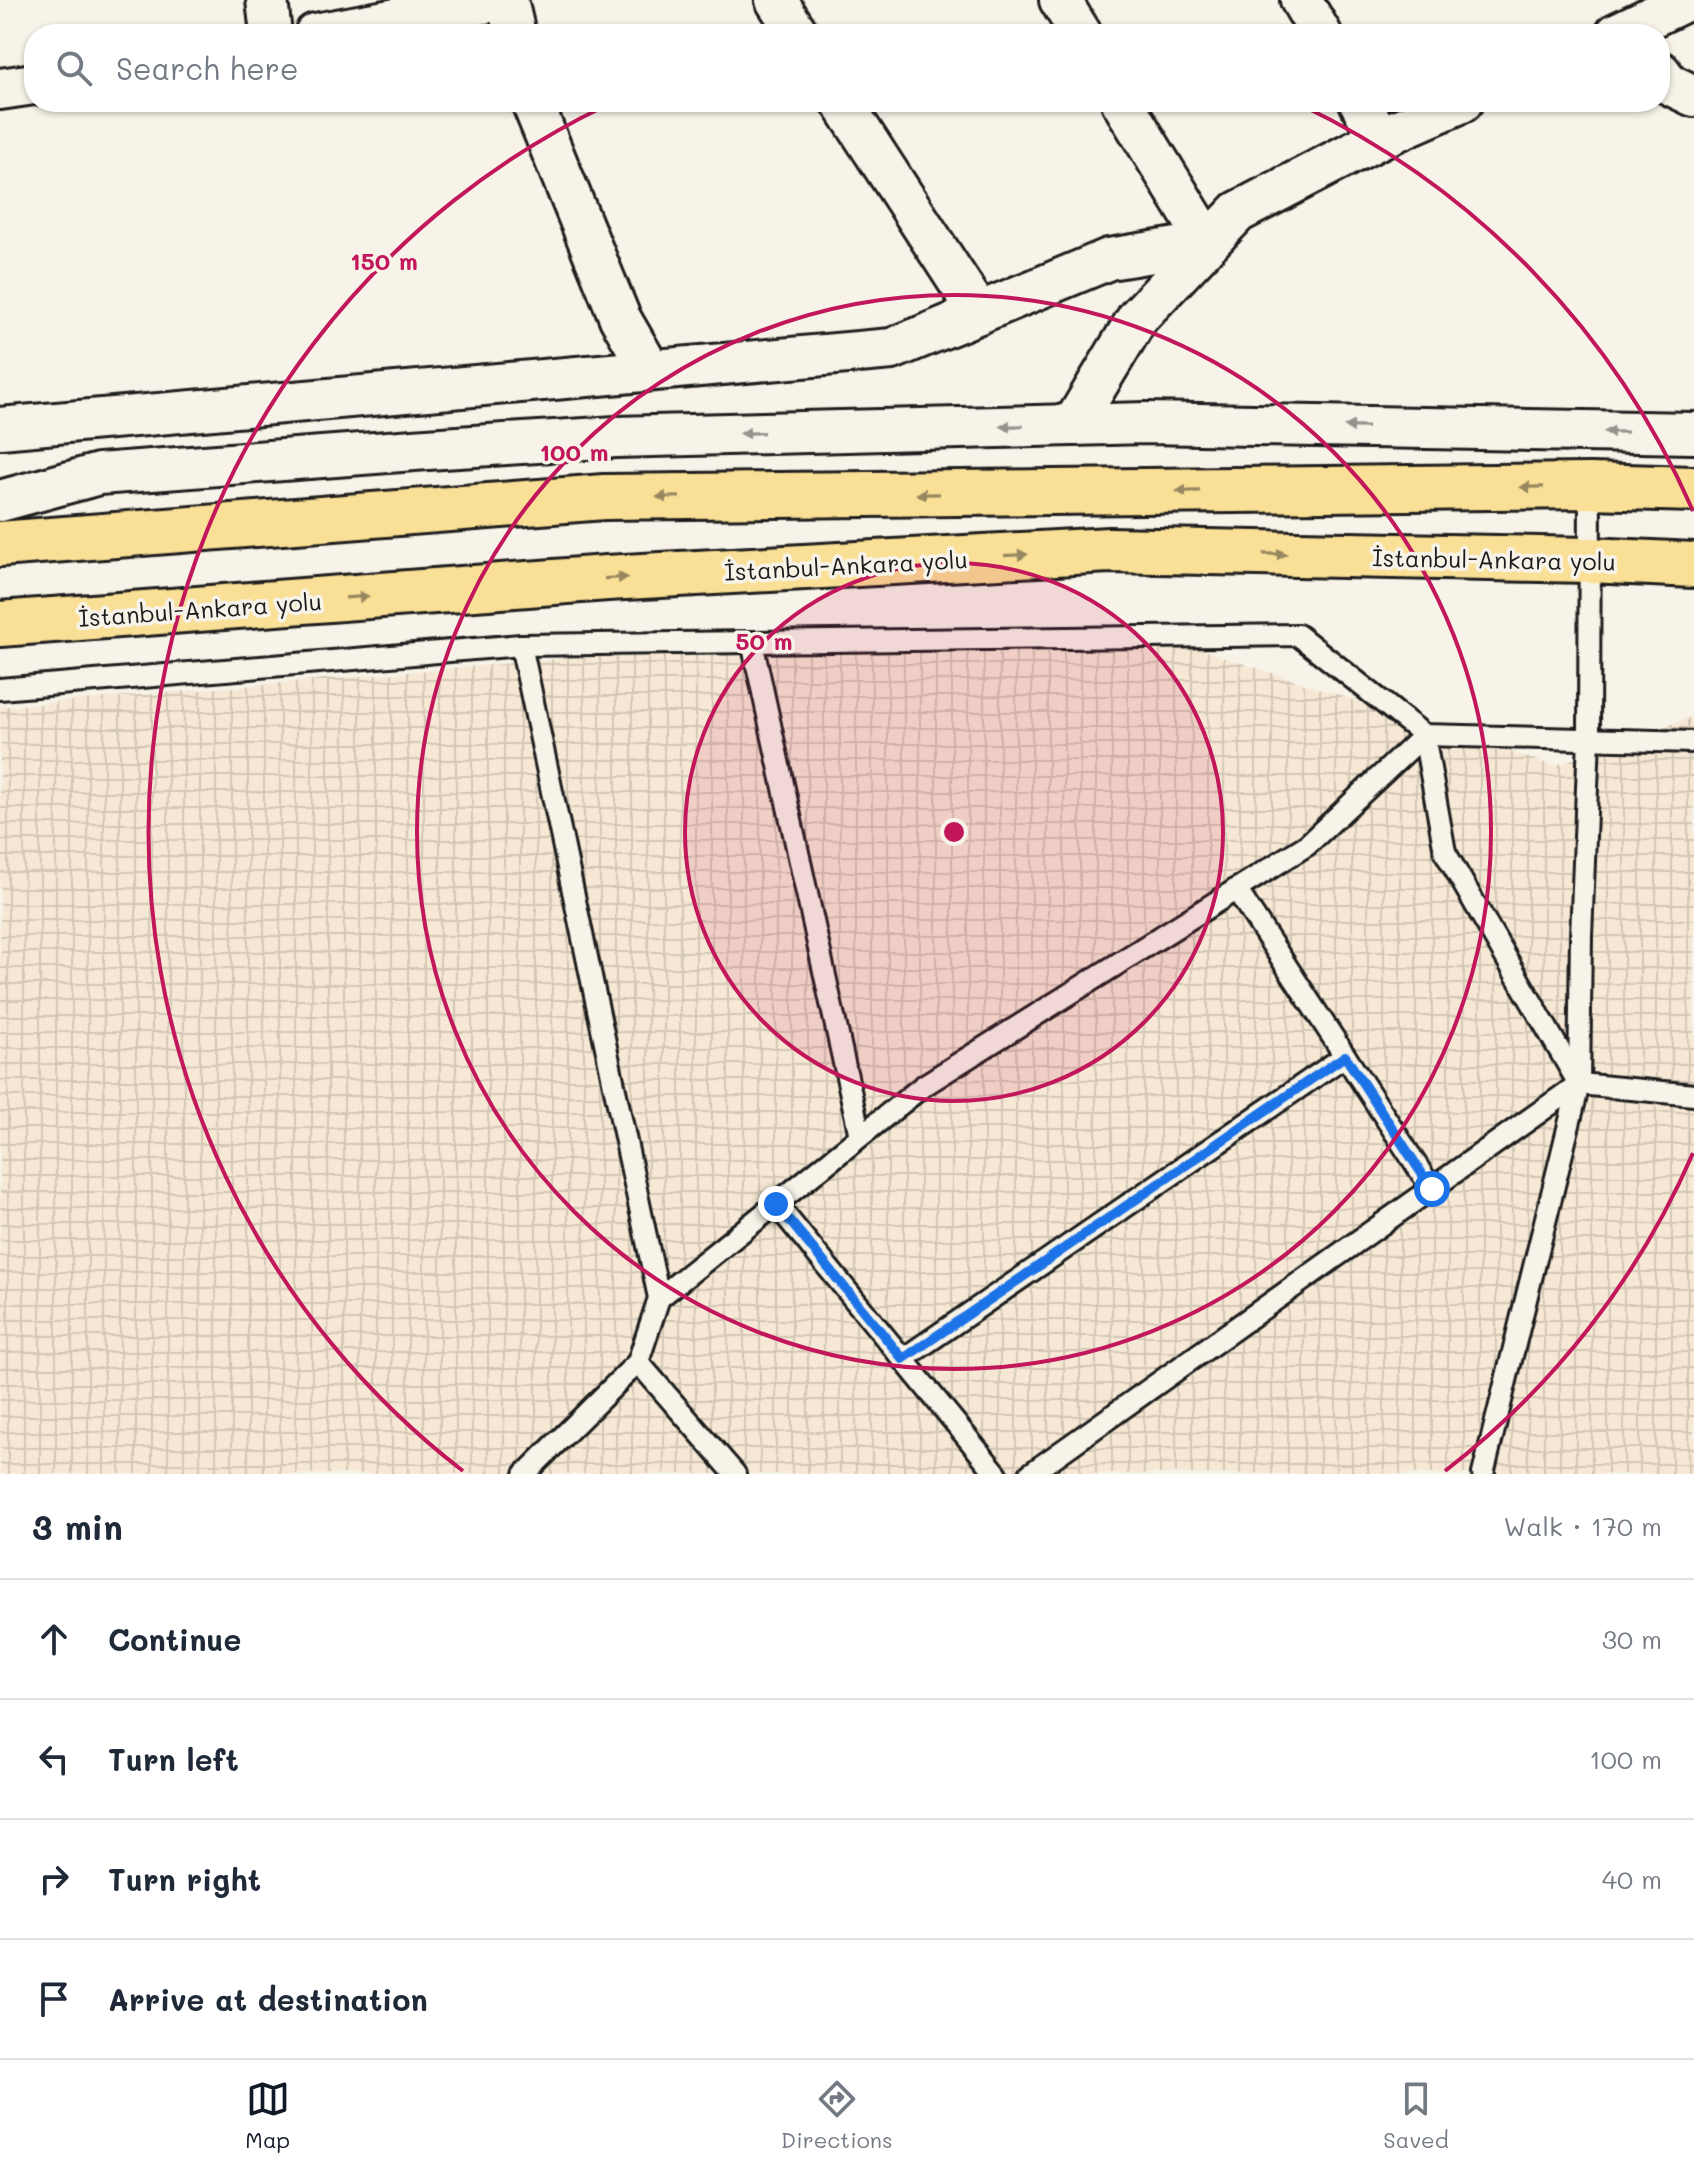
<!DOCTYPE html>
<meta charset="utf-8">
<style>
:root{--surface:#fff;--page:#f6f6f7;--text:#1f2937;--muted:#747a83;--line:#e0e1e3;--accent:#111827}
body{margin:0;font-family:Mali,sans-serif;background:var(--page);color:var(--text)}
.stop{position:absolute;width:24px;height:24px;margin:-18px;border:6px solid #1a73e8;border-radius:50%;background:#fff}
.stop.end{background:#1a73e8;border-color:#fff;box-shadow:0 2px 8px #0008}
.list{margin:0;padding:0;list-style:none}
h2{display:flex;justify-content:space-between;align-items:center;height:104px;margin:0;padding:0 32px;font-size:34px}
h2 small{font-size:26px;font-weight:400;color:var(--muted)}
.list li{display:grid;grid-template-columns:52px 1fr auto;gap:24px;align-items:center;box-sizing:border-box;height:120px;padding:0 32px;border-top:2px solid var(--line)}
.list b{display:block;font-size:30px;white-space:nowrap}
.list em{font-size:26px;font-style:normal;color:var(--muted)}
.icon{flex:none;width:44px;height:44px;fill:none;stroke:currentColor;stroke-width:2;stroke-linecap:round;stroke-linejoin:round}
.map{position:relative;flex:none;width:1694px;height:1474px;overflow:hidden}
.search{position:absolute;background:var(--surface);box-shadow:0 2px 6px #0004;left:24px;right:24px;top:24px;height:88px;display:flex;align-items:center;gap:20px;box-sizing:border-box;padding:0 28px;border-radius:32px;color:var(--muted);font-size:30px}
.sheet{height:584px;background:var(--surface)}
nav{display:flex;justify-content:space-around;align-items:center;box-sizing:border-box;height:112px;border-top:2px solid var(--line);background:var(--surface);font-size:22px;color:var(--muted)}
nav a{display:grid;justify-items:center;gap:4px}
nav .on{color:var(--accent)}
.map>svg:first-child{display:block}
.industrial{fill:url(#industrial-grid)}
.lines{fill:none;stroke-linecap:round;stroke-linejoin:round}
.lane-casing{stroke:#1c1c1c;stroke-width:26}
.street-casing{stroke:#1c1c1c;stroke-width:46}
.highway-casing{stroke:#1c1c1c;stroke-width:50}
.lane{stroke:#f7f3e8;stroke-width:20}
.street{stroke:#f7f3e8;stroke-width:40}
.highway{stroke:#fadf96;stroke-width:44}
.oneway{fill:#94928c}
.oneway2{fill:#96875f}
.route{stroke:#1a73e8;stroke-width:10}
.ring{fill:none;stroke:#c2185b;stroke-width:4}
.labels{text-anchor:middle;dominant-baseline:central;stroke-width:7;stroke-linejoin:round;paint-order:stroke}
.street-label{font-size:24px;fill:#1c1c1c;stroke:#f7f3e8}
.centre{fill:#c2185b;stroke:#f7f3e8;stroke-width:4}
.ring-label{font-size:24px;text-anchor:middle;font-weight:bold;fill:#c2185b;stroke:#f7f3e8;stroke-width:7;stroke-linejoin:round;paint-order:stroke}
</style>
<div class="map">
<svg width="1694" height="1474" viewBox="0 0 1694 1474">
<defs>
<pattern id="industrial-grid" width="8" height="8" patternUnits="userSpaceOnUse" patternTransform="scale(2)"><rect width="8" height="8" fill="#f6e8d4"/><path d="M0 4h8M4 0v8" fill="none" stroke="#d2c6b5"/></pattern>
</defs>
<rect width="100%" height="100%" fill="#f7f3e8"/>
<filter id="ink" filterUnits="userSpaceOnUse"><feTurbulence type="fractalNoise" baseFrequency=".0125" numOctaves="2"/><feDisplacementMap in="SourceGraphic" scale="16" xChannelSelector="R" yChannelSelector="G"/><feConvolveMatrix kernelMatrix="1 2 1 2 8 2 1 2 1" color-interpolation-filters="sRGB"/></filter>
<g filter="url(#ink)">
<!-- industrial -->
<path class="industrial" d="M1166,638l388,128 140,-50v758h-1694v-767l571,-49z"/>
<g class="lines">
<defs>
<g id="lane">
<path d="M752,642l108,494"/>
<path d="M521,645l138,653 -21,64 -113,112"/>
<path d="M0,689l521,-44 777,-10 126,100 270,7"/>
<path d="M1424,735l21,117 134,232"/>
<path d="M1236,889l196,300"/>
<path d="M776,1204l221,270"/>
<path d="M659,1298l264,-212 384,-241 117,-110"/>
<path d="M903,1359l442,-303"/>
<path d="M638,1362l97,112"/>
<path d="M1030,1474l549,-390 115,11"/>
<path d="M1483,1474l96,-390 2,-148 8,-198 1,-252"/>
</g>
<g id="street">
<path d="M267,0l4,34"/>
<path d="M507,0l8,34"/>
<path d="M776,0l22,34"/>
<path d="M1060,0l21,34"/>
<path d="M1301,0l20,34"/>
<path d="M315,34l185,-34"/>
<path d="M1616,34l71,-34"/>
<path d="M1660,72l9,12 25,12"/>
<path d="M0,89l34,-5"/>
<path d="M532,102l88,216 30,52"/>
<path d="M842,102l137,211"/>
<path d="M1360,102l20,36"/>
<path d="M1073,425l65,-108 100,-105 142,-74 82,-36"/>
<path d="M0,428l892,-79 217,-90 99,-16 -86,-141"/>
<path d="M0,501l99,-27 328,-25 189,-12 530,-14 548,10"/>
</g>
<g id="highway">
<path d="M0,544l604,-47 986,-11 104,3"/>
<path d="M0,624l607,-46 502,-28 480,10 105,5"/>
</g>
</defs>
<!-- lane casing -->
<use href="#lane" class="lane-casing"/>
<!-- street casing -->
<use href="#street" class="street-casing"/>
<!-- highway casing -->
<use href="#highway" class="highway-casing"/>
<!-- lane -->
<use href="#lane" class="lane"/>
<!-- street -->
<use href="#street" class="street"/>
<!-- highway -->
<use href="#highway" class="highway"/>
</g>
<!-- one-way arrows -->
<defs><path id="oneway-solid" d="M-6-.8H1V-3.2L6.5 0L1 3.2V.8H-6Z" transform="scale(2)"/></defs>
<g class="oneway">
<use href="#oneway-solid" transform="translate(1012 426) rotate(179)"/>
<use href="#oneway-solid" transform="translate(1356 427) rotate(-179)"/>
<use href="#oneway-solid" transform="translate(1616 432) rotate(-179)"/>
<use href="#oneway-solid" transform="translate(752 433) rotate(178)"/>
</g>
<g class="oneway2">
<use href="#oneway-solid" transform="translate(1532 487) rotate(179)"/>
<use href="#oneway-solid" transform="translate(1188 491) rotate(179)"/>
<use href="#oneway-solid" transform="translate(928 494) rotate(179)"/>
<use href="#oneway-solid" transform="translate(668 497) rotate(179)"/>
<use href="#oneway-solid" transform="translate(1275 554) rotate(1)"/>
<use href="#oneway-solid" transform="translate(1016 555) rotate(-3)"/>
<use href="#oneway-solid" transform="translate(616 578) rotate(-3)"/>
<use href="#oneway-solid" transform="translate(357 597) rotate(-4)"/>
</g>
</g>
<g class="lines" filter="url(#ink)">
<!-- route -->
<path class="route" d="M776,1204l127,155 442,-303 87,133"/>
</g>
<!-- distance rings -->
<circle cx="954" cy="832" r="269" fill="#c2185b" fill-opacity=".12"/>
<g class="ring">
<circle cx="954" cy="832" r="269"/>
<circle cx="954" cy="832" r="537"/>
<path d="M1693 1153A806 806 0 0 1 1445 1471M463 1471A806 806 0 0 1 607 105M842 34A806 806 0 0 1 1066 34M1301 105A806 806 0 0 1 1693 511"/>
</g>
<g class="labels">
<!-- street labels -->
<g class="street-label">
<text transform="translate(1494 559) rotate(1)">İstanbul-Ankara yolu</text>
<text transform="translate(846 565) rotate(-3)">İstanbul-Ankara yolu</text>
<text transform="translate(200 609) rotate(-4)">İstanbul-Ankara yolu</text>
</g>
</g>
<circle cx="954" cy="832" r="12" class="centre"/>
<g class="ring-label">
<text x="384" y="270">150 m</text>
<text x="574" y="461">100 m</text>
<text x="764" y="650">50 m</text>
</g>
</svg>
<div class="stop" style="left:1432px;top:1189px"></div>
<div class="stop end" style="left:776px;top:1204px"></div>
<div class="search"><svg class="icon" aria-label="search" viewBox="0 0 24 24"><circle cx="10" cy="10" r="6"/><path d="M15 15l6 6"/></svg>Search here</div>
</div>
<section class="sheet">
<h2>3 min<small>Walk · 170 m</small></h2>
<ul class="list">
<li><svg class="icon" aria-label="ahead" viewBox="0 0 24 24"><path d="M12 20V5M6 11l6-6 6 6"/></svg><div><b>Continue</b></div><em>30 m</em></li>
<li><svg class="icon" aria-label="left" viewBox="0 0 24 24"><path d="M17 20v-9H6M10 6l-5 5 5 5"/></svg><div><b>Turn left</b></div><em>100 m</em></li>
<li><svg class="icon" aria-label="right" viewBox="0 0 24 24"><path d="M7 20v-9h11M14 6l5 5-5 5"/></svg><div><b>Turn right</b></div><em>40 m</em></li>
<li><svg class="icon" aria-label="arrive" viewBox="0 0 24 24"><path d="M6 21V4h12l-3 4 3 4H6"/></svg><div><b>Arrive at destination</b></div></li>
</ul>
</section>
<nav>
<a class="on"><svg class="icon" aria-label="map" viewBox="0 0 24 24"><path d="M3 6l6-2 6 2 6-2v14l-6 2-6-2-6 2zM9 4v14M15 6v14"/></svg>Map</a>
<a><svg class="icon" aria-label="directions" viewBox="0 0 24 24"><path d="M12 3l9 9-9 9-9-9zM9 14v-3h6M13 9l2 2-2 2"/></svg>Directions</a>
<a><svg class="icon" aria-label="saved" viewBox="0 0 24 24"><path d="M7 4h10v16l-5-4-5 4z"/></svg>Saved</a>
</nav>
